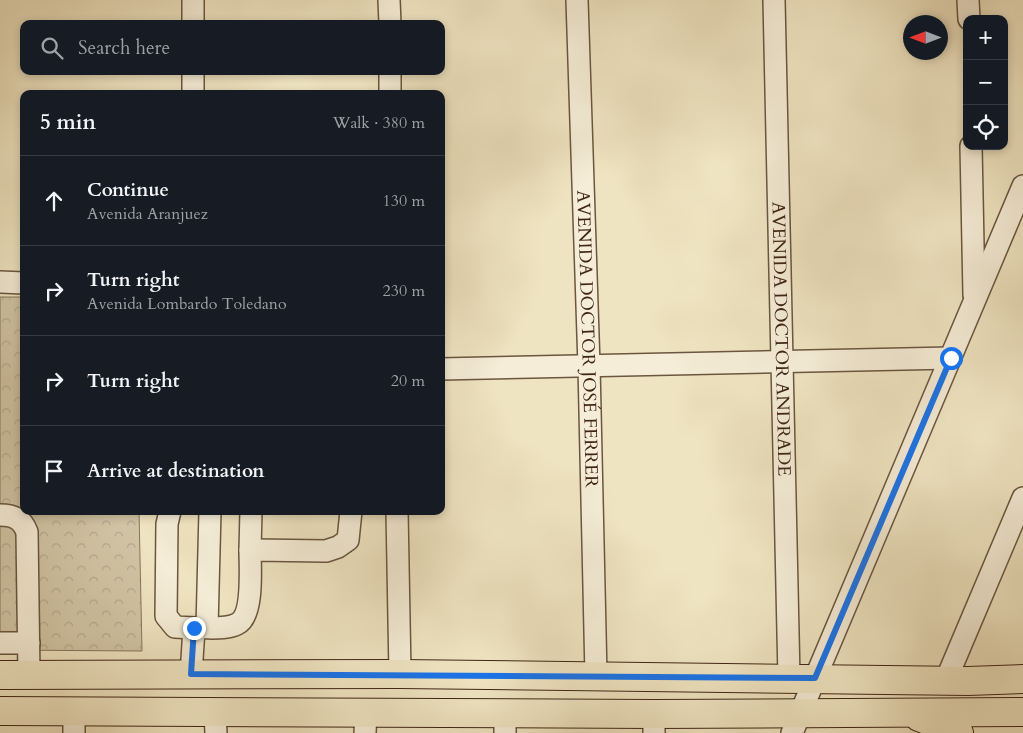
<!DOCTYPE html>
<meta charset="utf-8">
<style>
:root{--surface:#171b24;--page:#242831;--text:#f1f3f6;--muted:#9ea1a6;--line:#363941}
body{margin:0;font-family:Cardo,serif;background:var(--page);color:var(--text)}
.controls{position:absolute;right:15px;top:15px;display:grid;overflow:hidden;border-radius:10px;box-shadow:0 2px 8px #0003}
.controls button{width:45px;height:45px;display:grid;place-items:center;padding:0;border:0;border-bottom:1px solid var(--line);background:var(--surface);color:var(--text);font:25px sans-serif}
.compass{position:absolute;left:903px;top:15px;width:45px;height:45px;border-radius:50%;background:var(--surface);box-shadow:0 2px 8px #0003;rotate:270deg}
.stop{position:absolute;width:15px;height:15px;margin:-11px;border:4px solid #1a73e8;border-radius:50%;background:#fff}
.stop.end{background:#1a73e8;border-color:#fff;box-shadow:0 1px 5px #0008}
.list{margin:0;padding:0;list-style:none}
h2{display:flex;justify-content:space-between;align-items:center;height:65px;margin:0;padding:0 20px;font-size:21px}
h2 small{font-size:16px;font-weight:400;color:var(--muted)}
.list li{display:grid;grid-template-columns:32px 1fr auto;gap:15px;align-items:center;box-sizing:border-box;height:90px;padding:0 20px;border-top:1px solid var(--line)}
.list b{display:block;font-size:19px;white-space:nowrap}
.list p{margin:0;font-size:16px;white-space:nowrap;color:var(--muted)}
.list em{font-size:16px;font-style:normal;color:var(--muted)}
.icon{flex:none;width:28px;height:28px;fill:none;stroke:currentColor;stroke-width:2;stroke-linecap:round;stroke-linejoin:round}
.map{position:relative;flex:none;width:1023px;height:733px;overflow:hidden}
.search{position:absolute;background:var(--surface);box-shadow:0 2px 8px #0003;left:20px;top:20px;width:425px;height:55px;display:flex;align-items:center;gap:12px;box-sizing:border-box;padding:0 18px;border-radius:10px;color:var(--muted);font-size:19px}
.panel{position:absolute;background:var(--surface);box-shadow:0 2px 8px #0003;left:20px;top:90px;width:425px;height:425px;border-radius:10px}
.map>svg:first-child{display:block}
.park{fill:url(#park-crowns);stroke:#88755c}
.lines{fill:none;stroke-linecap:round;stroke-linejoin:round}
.minor-casing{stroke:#6b563f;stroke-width:24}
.major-casing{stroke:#3f2614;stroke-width:30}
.minor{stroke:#f5edd7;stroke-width:21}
.major{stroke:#efe4c1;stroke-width:28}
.route{stroke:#1a73e8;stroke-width:6}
.labels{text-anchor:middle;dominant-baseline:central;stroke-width:4.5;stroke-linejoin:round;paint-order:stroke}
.street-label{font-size:18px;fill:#3f2614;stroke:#f5edd7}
</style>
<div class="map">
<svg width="1023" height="733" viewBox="0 0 1023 733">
<defs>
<pattern id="park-crowns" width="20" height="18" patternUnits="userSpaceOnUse" patternTransform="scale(1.25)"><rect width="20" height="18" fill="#d1c4a4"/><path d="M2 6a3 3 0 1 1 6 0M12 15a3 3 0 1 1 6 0" fill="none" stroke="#b4a88c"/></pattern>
</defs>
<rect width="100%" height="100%" fill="#efe4c1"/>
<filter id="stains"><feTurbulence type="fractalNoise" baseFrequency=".004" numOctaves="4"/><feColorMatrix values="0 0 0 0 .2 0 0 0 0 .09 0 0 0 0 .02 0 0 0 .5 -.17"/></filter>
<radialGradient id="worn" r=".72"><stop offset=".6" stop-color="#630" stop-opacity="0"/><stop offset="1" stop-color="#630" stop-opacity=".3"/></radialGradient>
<!-- park -->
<path class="park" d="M0,297h24v214h115l3,140 -142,-1z"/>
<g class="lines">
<defs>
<g id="minor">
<path d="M193,0v24"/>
<path d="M389,0l1,24"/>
<path id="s1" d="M577,0l12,366 7,310"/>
<path id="s2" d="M774,0l15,678"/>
<path d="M968,0l1,19"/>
<path d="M193,71v23"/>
<path d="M390,71v23"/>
<path d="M971,146l3,149"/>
<path d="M0,282l24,1"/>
<path d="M441,369l510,-11"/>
<path d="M170,511l-3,13 -1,92 9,11 19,1"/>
<path d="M397,511l3,163"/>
<path d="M0,515c14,0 22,4 27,17l2,143"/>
<path d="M250,550l1,-39"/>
<path d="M207,627l3,-116"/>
<path d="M0,643h29"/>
<path d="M191,675l3,-47c13,-1 32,2 43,-4 17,-8 13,-57 13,-74l76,1 12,-4 10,-7 3,-29"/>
<path d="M946,680l77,-182"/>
<path d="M505,712v21"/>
<path d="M215,713l1,20"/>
<path d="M74,733v-22"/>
<path d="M365,733l1,-22"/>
<path d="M654,733v-19"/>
<path d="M792,733l231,-547"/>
</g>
<g id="major">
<path d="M0,675l400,-1 568,7 55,-2"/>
<path d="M0,711l654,3 369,-2"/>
<path d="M919,717l40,16"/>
</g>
</defs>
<!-- minor casing -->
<use href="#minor" class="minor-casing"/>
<!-- major casing -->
<use href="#major" class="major-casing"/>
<!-- minor -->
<use href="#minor" class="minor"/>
<!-- major -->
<use href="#major" class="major"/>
</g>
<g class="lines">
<!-- route -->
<path class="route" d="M194,628l-3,46 624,4 136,-320"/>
</g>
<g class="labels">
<!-- street labels -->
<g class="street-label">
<text stroke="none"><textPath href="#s1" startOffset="339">AVENIDA DOCTOR JOSÉ FERRER</textPath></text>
<text stroke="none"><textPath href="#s2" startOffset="339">AVENIDA DOCTOR ANDRADE</textPath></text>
</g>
</g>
<rect width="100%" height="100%" filter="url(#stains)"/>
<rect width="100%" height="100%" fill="url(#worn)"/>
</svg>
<div class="controls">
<button>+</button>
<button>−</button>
<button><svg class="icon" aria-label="locate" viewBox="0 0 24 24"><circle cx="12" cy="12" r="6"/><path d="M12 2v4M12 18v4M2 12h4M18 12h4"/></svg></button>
</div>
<svg class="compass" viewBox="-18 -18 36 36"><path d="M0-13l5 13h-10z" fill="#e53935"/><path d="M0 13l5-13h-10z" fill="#9ea1a6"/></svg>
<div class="stop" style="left:951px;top:358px"></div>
<div class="stop end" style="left:194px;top:628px"></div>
<div class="search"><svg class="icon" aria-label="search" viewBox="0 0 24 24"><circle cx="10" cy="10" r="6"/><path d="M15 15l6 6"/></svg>Search here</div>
<section class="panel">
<h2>5 min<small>Walk · 380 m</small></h2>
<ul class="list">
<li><svg class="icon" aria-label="ahead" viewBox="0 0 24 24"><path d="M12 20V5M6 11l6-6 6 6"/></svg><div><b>Continue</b><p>Avenida Aranjuez</p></div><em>130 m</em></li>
<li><svg class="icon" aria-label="right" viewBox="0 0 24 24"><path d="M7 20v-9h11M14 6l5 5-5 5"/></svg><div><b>Turn right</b><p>Avenida Lombardo Toledano</p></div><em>230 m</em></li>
<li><svg class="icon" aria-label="right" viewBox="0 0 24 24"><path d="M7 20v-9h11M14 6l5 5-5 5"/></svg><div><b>Turn right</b></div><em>20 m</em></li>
<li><svg class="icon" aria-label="arrive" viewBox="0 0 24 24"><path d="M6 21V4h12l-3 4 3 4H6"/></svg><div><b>Arrive at destination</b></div></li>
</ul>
</section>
</div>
